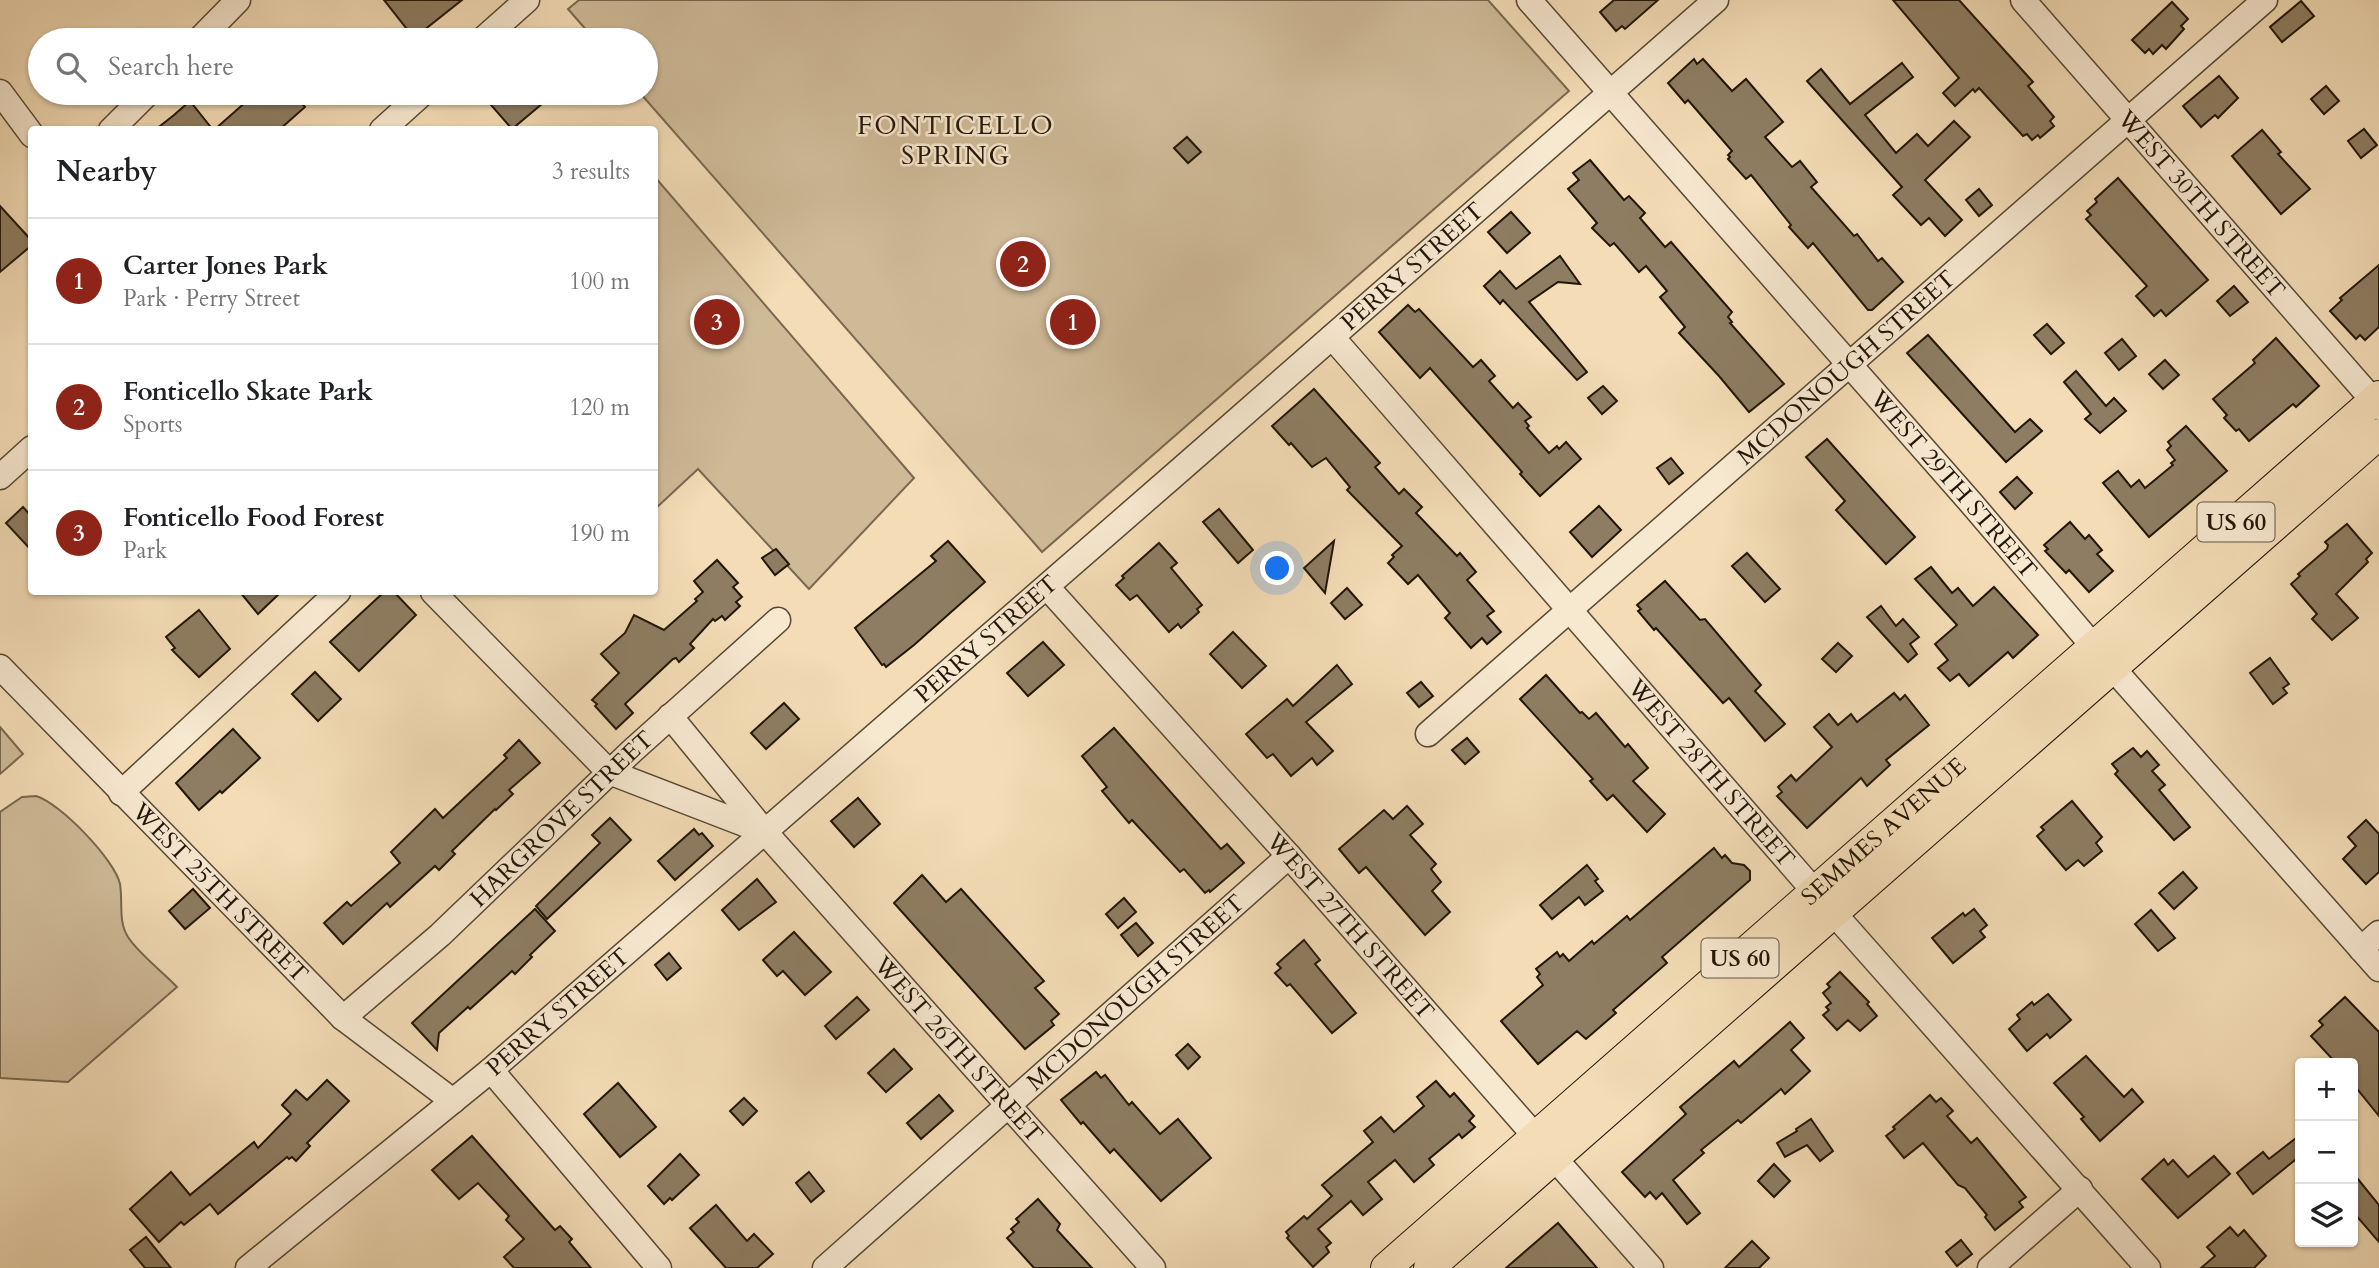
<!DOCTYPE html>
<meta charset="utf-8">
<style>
:root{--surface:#fff;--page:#f2f2f2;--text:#202124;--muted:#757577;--line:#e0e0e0;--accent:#8f2418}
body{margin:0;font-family:Cardo,serif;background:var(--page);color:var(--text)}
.controls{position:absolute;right:21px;bottom:21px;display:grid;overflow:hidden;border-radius:7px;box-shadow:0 2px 5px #0004}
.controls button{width:63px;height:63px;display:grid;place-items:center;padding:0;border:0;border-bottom:2px solid var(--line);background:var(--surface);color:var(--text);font:35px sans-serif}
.you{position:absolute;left:1278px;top:569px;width:24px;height:24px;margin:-18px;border:5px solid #fff;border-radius:50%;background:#1a73e8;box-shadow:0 0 0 10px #1a73e833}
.badge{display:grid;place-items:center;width:46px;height:46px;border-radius:50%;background:var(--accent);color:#fff;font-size:23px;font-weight:700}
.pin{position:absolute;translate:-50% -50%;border:4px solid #fff;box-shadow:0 2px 7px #0006}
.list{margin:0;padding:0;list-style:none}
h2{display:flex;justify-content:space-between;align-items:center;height:91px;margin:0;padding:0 28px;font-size:30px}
h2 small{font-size:23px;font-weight:400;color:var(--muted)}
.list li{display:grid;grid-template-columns:46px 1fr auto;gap:21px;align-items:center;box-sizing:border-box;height:126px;padding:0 28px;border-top:2px solid var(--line)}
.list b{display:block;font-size:26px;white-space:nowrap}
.list p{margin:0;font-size:23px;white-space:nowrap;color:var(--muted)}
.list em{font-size:23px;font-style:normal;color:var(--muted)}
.icon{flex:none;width:38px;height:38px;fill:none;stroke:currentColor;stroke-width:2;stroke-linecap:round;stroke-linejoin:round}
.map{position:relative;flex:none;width:2379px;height:1268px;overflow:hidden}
.search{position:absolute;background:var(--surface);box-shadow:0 2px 5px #0004;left:28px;top:28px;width:630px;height:77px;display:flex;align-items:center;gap:18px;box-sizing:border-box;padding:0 24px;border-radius:38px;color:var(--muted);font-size:26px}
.panel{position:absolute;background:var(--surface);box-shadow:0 2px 5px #0004;left:28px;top:126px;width:630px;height:469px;border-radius:7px}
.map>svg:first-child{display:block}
.green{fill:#cfba98;stroke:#786850;stroke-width:2}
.building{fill:#8e7d62;stroke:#211607;stroke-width:2}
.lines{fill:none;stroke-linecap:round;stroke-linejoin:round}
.minor-casing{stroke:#564833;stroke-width:27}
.major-casing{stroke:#211607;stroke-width:32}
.minor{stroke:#f7e8d0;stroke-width:24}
.major{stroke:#f3dcb6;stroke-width:30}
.labels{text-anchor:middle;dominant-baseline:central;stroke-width:5;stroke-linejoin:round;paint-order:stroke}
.shield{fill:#f7e8d0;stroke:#615543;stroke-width:2}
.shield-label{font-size:23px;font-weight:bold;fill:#211607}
.street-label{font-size:24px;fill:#211607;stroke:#f7e8d0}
.neighbourhood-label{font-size:26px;letter-spacing:2px;fill:#211607;stroke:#f7e8d0}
</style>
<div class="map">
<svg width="2379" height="1268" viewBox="0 0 2379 1268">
<rect width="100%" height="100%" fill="#f3dcb6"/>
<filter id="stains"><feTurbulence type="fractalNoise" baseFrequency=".00286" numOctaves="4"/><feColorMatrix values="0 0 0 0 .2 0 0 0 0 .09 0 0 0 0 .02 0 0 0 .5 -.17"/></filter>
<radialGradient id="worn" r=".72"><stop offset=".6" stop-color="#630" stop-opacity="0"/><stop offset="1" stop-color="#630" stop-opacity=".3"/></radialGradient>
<!-- green -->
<g class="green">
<path d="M579,0h909l81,91 -527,461 -402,-459h6v-53h-51l-27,-31z"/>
<path d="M654,176l260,302 -105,111 -111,-120 -43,40z"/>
<path d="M0,727l23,27 -23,20z"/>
<path d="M36,796c24,7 79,64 84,88 3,18 -2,38 8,53 10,16 36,36 49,50l-109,95 -68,-4v-266l22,-15z"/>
</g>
<!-- building -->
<g class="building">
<path d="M384,0h78l-48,38z"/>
<path d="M1614,0h44l-33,29 -3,-3 -6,5 -16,-19z"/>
<path d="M1893,0h66l74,82 -5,4 26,31 -4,4 4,5 -14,12 -2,-3 -6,5 -5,-6 -4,2 -44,-48 -4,4 -2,-3 -18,17 -12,-13 16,-15z"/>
<path d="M2301,1l13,15 -32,26 -12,-15z"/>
<path d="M2172,2l16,17 -7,7 3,3 -18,20 -4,-4 -9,9 -4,-5 -4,4 -13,-13z"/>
<path d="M1694,59l3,5 6,-5 29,32 14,-12 37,43 -18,15 27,30 8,-6 17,21 -6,5 43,49 3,-2 21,27 4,-3 21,24 -31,28h-4l-55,-67 -5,5 -19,-21 2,-2 -40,-50 -5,4 -18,-20 2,-2 -2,-2 4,-4 -44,-51 -3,3 -17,-20z"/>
<path d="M1902,63l11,14 -48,38 31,38 21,-19 11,12 26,-25 16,16 -45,43 37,40 -17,16 -16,-18 -8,7 -28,-30 9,-8 -95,-106 14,-12 29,35z"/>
<path d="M2219,76l19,22 -20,20 -3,-3 -14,12 -18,-21z"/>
<path d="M2326,86l13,15 -15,13 -13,-15z"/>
<path d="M256,93h37l12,14 -26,23h-65z"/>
<path d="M506,93h49l-43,36 -21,-24z"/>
<path d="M190,101l23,29h-58l19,-15z"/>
<path d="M2364,129l13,16 -16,13 -13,-17z"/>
<path d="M2262,130l19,22 -3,2 32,35 -29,25 -49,-58z"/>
<path d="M1187,137l14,15 -13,11 -14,-15z"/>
<path d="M1590,160l34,40 5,-4 16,17 -5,5 25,29 6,-5 47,54 14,16 -4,5 4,5 -2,1 54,61 -35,28 -30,-36 -40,-43 6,-6 -25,-30 7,-6 -21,-25 -7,6 -25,-29 -4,3 -18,-18 5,-5 -29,-34 11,-9 -6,-7z"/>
<path d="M2118,178l90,102 -42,36 -5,-6 -7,6 -18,-20 11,-10 -61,-67 5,-4 -4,-4 10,-9 -2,-3z"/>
<path d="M1979,189l13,16 -13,11 -13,-16z"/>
<path d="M0,206l32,35v4l-32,27z"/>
<path d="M1511,212l19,21 -23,20 -19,-21z"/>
<path d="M1560,256l20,28 -22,-2 -29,20 58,70 -10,8 -74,-80 -3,4 -16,-18 16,-15 16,18z"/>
<path d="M2379,265v62l-14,13 -5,-5 -4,4 -26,-28 12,-11 -2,-2z"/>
<path d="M2234,286l14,16 -18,14 -13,-15z"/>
<path d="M1408,305l7,7 4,-3 54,58 8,-7 14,16 -6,5 24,27 5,-5 13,14 -6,4 4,5 -2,2 22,25 8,-7 2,3 7,-7 15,17 -41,37 -20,-22 2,-2 -92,-104 -10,10 -41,-46z"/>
<path d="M2047,324l17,19 -13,11 -17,-19z"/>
<path d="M1928,335l87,97 15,-13 12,12 -36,31 -99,-109z"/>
<path d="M2276,338l43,48 -23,21 -3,-3 -44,37 -10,-12 -3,2 -12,-13 3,-3 -14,-16 42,-36 -2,-3z"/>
<path d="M2122,339l14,17 -17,14 -14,-17z"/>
<path d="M2165,360l14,15 -16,14 -14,-15z"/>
<path d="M2076,371l30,35 8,-8 12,13 -26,22 -15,-14 6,-5 -27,-32z"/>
<path d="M1603,386l14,15 -15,13 -14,-16z"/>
<path d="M1314,389l66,74 -5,4 24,27 5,-5 18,18 -6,6 41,43 3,-3 16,19 -9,8 27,31 -7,5 14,16 -14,12 -5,-6 -11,10 -26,-30 5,-5 -32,-38 -10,9 -20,-21 6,-6 -2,-2 10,-9 -55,-56 3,-3 -24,-29 -14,9 -21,-24 -2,2 -17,-19z"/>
<path d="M2186,426l41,45 -78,66 -46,-54 15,-12 13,16 8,-7 6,8 28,-23 -2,-2 4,-3 -8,-10 4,-4 -3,-4z"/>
<path d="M1827,439l88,98 -29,27 -50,-54 9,-9 -39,-44z"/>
<path d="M1671,458l12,15 -14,11 -12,-16z"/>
<path d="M2017,477l15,16 -17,16 -15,-17z"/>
<path d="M1599,506l22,24 -29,27 -22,-25z"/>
<path d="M23,507l9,10v34l-26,-28z"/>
<path d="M1219,509l34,41 -15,13 -35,-41z"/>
<path d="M2070,522l15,17 4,-4 13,15 -5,4 16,17 -24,21 -20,-22 -3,3 -21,-22 3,-2 -4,-4z"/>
<path d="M2347,524l25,29 -6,6 2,3 -32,32 22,24 -26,22 -20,-21 5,-5 -26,-30 9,-8 -2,-2 29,-25 1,-4 -3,-3z"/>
<path d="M948,541l37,41 -71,63 -28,22 -2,-3 -2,1 -27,-37 81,-67 -5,-5z"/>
<path d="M1334,541l-9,52 -21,-25z"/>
<path d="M1159,543l18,20 -6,5 31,37 -5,4 2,3 -18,16 -3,-4 -9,8 -32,-37 -7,5 -14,-15 8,-7 -2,-2z"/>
<path d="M776,549l13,15 -14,11 -13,-17z"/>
<path d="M1747,553l33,36 -15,13 -33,-36z"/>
<path d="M717,560l21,23 -5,4 9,10 -6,5 4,4 -15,14 -3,-4 -7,5 -2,-2 -23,25 4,4 -15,14 -3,-4 -3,1 -48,45 8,9 -17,16 -21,-23 2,-2 -5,-4 27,-27 -18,-19 24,-21 9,-18 30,15 33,-29 -2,-2 8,-7 -9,-11z"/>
<path d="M1931,567l21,26 6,-5 15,18 21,-19 44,48 -25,23 -5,-6 -39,34 -10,-12 -9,7 -12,-13 10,-8 -13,-16 22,-19 -42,-46z"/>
<path d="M1665,581l35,39 5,-1 56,66 -6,6 30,33 -20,17 -36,-43 -6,5 -67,-75 -2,2 -16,-19 3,-2 -4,-4z"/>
<path d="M1347,588l15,17 -17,14 -14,-16z"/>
<path d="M240,592h41l-23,22z"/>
<path d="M384,592h10l22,23 -57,56 -29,-29z"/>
<path d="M1881,606l15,20 7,-7 16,18 -9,7 7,10 -9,8 -41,-45z"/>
<path d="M199,610l31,39 -31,28 -27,-27 3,-2 -9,-11z"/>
<path d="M1233,632l33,34 -24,22 -32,-34z"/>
<path d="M1043,642l21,23 -36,31 -21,-23z"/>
<path d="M1838,643l14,13 -16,16 -14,-13z"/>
<path d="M2270,658l19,26 -6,4 4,5 -14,11 -23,-31z"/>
<path d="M1337,665l15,19 -46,38 27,29 -16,14 -5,-7 -21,18 -18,-22 -6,4 -21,-24 41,-35 6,7z"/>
<path d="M315,672l26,27 -23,22 -26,-27z"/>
<path d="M1546,675l34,38 2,-1 7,7 7,-6 29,34 3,-3 20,24 -15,13 32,33 -18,18 -34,-37 -6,5 -17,-19 3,-2 -73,-80z"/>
<path d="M1421,682l12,14 -14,11 -12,-14z"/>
<path d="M1894,693l6,7 5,-5 24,30 -43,35 4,5 -23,21 -6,-8 -54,50 -30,-32 5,-4 -4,-5 13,-12 5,6 36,-34 -18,-20 15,-13 9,11 13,-11 6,8z"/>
<path d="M784,703l15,16 -33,30 -15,-16z"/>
<path d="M1114,728l107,121 6,-5 17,19 -34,29 -1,-2 -4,3 -21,-24 -4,3 -48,-52 -3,3 -27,-32 5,-4 -25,-31z"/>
<path d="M233,729l27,29 -38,35 -2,-2 -21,19 -23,-27z"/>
<path d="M1467,738l12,14 -14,12 -13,-14z"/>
<path d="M519,740l21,23 -31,27 4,4 -17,16 -1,-1 -43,42 3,3 -16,16 -4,-4 -45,41 -3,-4 -44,41 -19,-21 23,-21 4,4 49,-43 -9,-11 44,-43 8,9 64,-60 -3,-3z"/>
<path d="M2133,748l8,9 6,-6 12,14 -7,6 13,14 -6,5 31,37 -16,13 -59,-66 3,-3 -6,-7z"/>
<path d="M858,798l22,26 -26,23 -23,-26z"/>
<path d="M2072,801l30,36 -6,6 6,8 -18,15 -6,-6 -12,10 -29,-34 7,-6 -3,-3z"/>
<path d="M1407,806l16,18 -13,11 26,29 -5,5 10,13 -9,9 18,21 -25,23 -59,-68 -7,6 -20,-24 45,-39 9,9z"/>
<path d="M610,818l21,22 -84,79 -11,-13 64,-63 -8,-8z"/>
<path d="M2366,820l13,14v38l-13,12 -23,-25 13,-13 -8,-9z"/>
<path d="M694,829l5,6 3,-2 11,13 -38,34 -17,-19z"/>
<path d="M1714,848l8,10 3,-3 7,8 12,2 6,6v9l-88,77 5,6 -54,47 3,3 -30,26 -9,-8 -39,33 -37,-43 42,-36 -6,-8 3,-3 -4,-5 21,-17 3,5 3,-3 6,7 23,-20 2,3 33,-28 3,4z"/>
<path d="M1587,865l11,14 -3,2 8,10 -18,14 -6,-8 -27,22 -12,-14z"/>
<path d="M2183,872l14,16 -23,21 -15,-16z"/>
<path d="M922,875l24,27 15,-13 83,92 -9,7 24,26 -8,7 3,4 -29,24 -131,-146z"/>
<path d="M757,879l19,23 -37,28 -17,-20z"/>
<path d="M193,889l17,19 -25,21 -16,-18z"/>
<path d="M1124,898l12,14 -18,16 -12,-14z"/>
<path d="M535,909l20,22 -25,24 2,2 -17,17 -3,-3 -42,38 -2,-2 -29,26 -2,17 -25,-27z"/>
<path d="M1974,909l13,16 -7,6 5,6 -32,26 -21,-25 31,-25 2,3z"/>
<path d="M2151,910l24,28 -17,13 -23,-27z"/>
<path d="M1136,923l17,20 -15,13 -17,-21z"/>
<path d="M794,932l37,40 -26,23 -22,-24 -6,5 -14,-16z"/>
<path d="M1304,940l16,20 -5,4 41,49 -24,20 -42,-49 -3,2 -12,-13 6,-5 -4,-4z"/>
<path d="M669,953l12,15 -14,12 -12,-15z"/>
<path d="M1840,972l29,30 -2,2 10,12 -17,15 -12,-11 -11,10 -14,-15 6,-5 -3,-3 5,-4 -8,-10 7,-6 -3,-3z"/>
<path d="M2048,994l23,26 -21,18 -3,-4 -20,17 -18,-22 11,-10 -3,-4 15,-13 2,3z"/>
<path d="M857,997l12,13 -33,29 -11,-13z"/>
<path d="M2345,997l34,35v84l-26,-32v-21h-17l-25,-27 12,-11 -4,-4z"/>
<path d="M1790,1022l14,16 -13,12 19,21 -25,23 -4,-5 -40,34 -3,-3 -37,30 3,3 -31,27 27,33 -13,11 -25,-31 -6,6 -6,-7 -5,5 -23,-25 64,-58 -6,-7 54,-46 5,6z"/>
<path d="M1188,1044l12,13 -12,12 -12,-14z"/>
<path d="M894,1049l18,20 -26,23 -18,-19z"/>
<path d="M2086,1056l38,41 8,-8 11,13 -43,39 -19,-22 3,-2 -30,-34z"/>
<path d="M1096,1072l5,6 4,-3 24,30 3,-3 28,32 18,-15 33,39 -50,43 -47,-52 -4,4 -27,-31 -2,2 -20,-24z"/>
<path d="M327,1080l22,21 -42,42 3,3 -14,15 -4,-4 -3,2 -2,-2 -69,57 -8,-10 -26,21 -3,-3 -22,20 -29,-33 41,-37 19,23 64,-53 4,6 33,-34 -9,-9 14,-15 11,10z"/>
<path d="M1436,1081l14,16 4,-4 20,23 -5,5 6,6 -13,11 -3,-4 -30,25 5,6 -20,17 -19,-22 -27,22 14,17 -19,16 -12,-14 -33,28 13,14 -5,4 3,5 -16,15 -26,-29 2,-2 -3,-4 18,-16 3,3 25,-23 -10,-11 51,-43 -9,-11 17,-14 13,15 30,-26 -7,-9z"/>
<path d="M618,1083l38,44 -36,30 -36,-43z"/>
<path d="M939,1095l14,16 -32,28 -14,-16z"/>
<path d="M1930,1095l6,7 5,-4 12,13 -6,5 24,27 6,-5 49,59 -7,5 4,5 -28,23 -10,-13 2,-2 -22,-27 -7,-3 -35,-42 -19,15 -18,-22 9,-7 -2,-2z"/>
<path d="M744,1098l13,13 -14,14 -13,-14z"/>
<path d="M1811,1119l22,32 -13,10 -13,-16 -22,12 -8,-14 20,-12 -1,-2z"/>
<path d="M2300,1135v21l-47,38 -16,-21 26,-21 6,7z"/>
<path d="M472,1136l83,94 5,-4 12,13 -3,3 22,26h-77l-10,-11 20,-18 -18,-19 3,-4 -31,-33 -19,16 -27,-29z"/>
<path d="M680,1154l19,21 -27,25 -2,-2 -6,6 -16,-18z"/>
<path d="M2214,1156l16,18 -52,44 -36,-39 22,-20 4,6 5,-5 15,17z"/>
<path d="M1774,1164l16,17 -16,16 -16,-16z"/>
<path d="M809,1172l15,19 -13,11 -15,-19z"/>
<path d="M2353,1173l26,32v37l-26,-30z"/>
<path d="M1038,1199l22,25 -3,6 35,38h-58l-27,-30 7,-6 -3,-3 8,-7 -3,-3z"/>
<path d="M716,1205l31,36 7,-7 19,20 -16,14h-31l-36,-40z"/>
<path d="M1558,1223l39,45h-91z"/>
<path d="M2230,1227l8,9 6,-6 22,26 -12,12h-53l14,-12 -8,-9z"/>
<path d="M146,1237l25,31h-26l-15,-18z"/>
<path d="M1961,1240l11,14 -15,12 -11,-14z"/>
<path d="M1752,1241l17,17 -10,10h-34z"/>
</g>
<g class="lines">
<defs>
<g id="minor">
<path id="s1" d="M1529,0l443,504 122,143 285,322"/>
<path id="s2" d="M2023,0l356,407"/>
<path d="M199,40l39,-40"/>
<path d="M482,40l45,-40"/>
<path d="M0,92l32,43"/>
<path d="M111,130l37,-37"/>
<path d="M382,130l41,-37"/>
<path id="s3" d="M1332,337l483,555 333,376"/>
<path d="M0,477l32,-29"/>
<path id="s4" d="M1047,587l242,269 362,412"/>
<path id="s5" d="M433,592l176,180 156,60 388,436"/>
<path id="s6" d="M0,667l343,351 110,83"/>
<path d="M670,716l95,116"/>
<path id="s7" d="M1428,734l837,-734"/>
<path d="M121,793l217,-201"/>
<path d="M2361,949l18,-16"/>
<path id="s8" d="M343,1018l97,-83 192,-184 146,-131"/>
<path d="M491,1070l168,198"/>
<path id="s9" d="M248,1268l243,-198 696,-606 529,-464"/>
<path id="s10" d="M825,1268l464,-412"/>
<path d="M1990,1268l90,-79"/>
</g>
<g id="major">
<path id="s11" d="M1386,1268l993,-872"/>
<path d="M1429,1268l950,-834"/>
</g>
</defs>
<!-- minor casing -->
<use href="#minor" class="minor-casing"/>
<!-- major casing -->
<use href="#major" class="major-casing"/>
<!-- minor -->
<use href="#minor" class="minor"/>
<!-- major -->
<use href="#major" class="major"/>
</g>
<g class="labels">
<!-- shield labels -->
<g class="shield">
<rect x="2197.5" y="502.5" width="77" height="39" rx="5"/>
<rect x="1701.5" y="938.5" width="77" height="39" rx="5"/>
</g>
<g class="shield-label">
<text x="2236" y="522">US 60</text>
<text x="1740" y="958">US 60</text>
</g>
<!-- street labels -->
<g class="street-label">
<text stroke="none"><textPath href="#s2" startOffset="271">WEST 30TH STREET</textPath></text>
<text stroke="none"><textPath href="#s9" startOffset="1536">PERRY STREET</textPath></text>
<text stroke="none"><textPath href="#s7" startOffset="556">MCDONOUGH STREET</textPath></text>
<text stroke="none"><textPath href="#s1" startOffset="644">WEST 29TH STREET</textPath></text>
<text stroke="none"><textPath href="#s9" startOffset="970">PERRY STREET</textPath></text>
<text stroke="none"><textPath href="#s3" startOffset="578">WEST 28TH STREET</textPath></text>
<text stroke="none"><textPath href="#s8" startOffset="296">HARGROVE STREET</textPath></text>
<text stroke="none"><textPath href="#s11" startOffset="662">SEMMES AVENUE</textPath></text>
<text stroke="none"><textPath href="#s6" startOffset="315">WEST 25TH STREET</textPath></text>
<text stroke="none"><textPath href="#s4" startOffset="455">WEST 27TH STREET</textPath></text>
<text stroke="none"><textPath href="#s10" startOffset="415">MCDONOUGH STREET</textPath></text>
<text stroke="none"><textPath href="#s9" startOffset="402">PERRY STREET</textPath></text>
<text stroke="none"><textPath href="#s5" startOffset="710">WEST 26TH STREET</textPath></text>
</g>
<!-- neighbourhood labels -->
<g class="neighbourhood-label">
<text x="956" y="125">FONTICELLO<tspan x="956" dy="30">SPRING</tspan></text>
</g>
</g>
<rect width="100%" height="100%" filter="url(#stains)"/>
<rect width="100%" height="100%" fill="url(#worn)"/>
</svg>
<div class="controls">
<button>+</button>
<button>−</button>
<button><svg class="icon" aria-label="layers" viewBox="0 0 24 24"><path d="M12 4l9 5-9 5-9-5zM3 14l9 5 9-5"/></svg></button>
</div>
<div class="you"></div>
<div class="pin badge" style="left:1073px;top:322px">1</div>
<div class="pin badge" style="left:1023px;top:264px">2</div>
<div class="pin badge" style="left:717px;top:322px">3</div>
<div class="search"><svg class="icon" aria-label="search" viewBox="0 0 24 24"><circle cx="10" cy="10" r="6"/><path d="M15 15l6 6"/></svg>Search here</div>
<section class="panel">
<h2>Nearby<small>3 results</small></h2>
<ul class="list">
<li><span class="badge">1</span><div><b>Carter Jones Park</b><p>Park · Perry Street</p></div><em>100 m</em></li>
<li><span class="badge">2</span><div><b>Fonticello Skate Park</b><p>Sports</p></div><em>120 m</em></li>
<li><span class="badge">3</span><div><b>Fonticello Food Forest</b><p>Park</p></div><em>190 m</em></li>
</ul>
</section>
</div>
